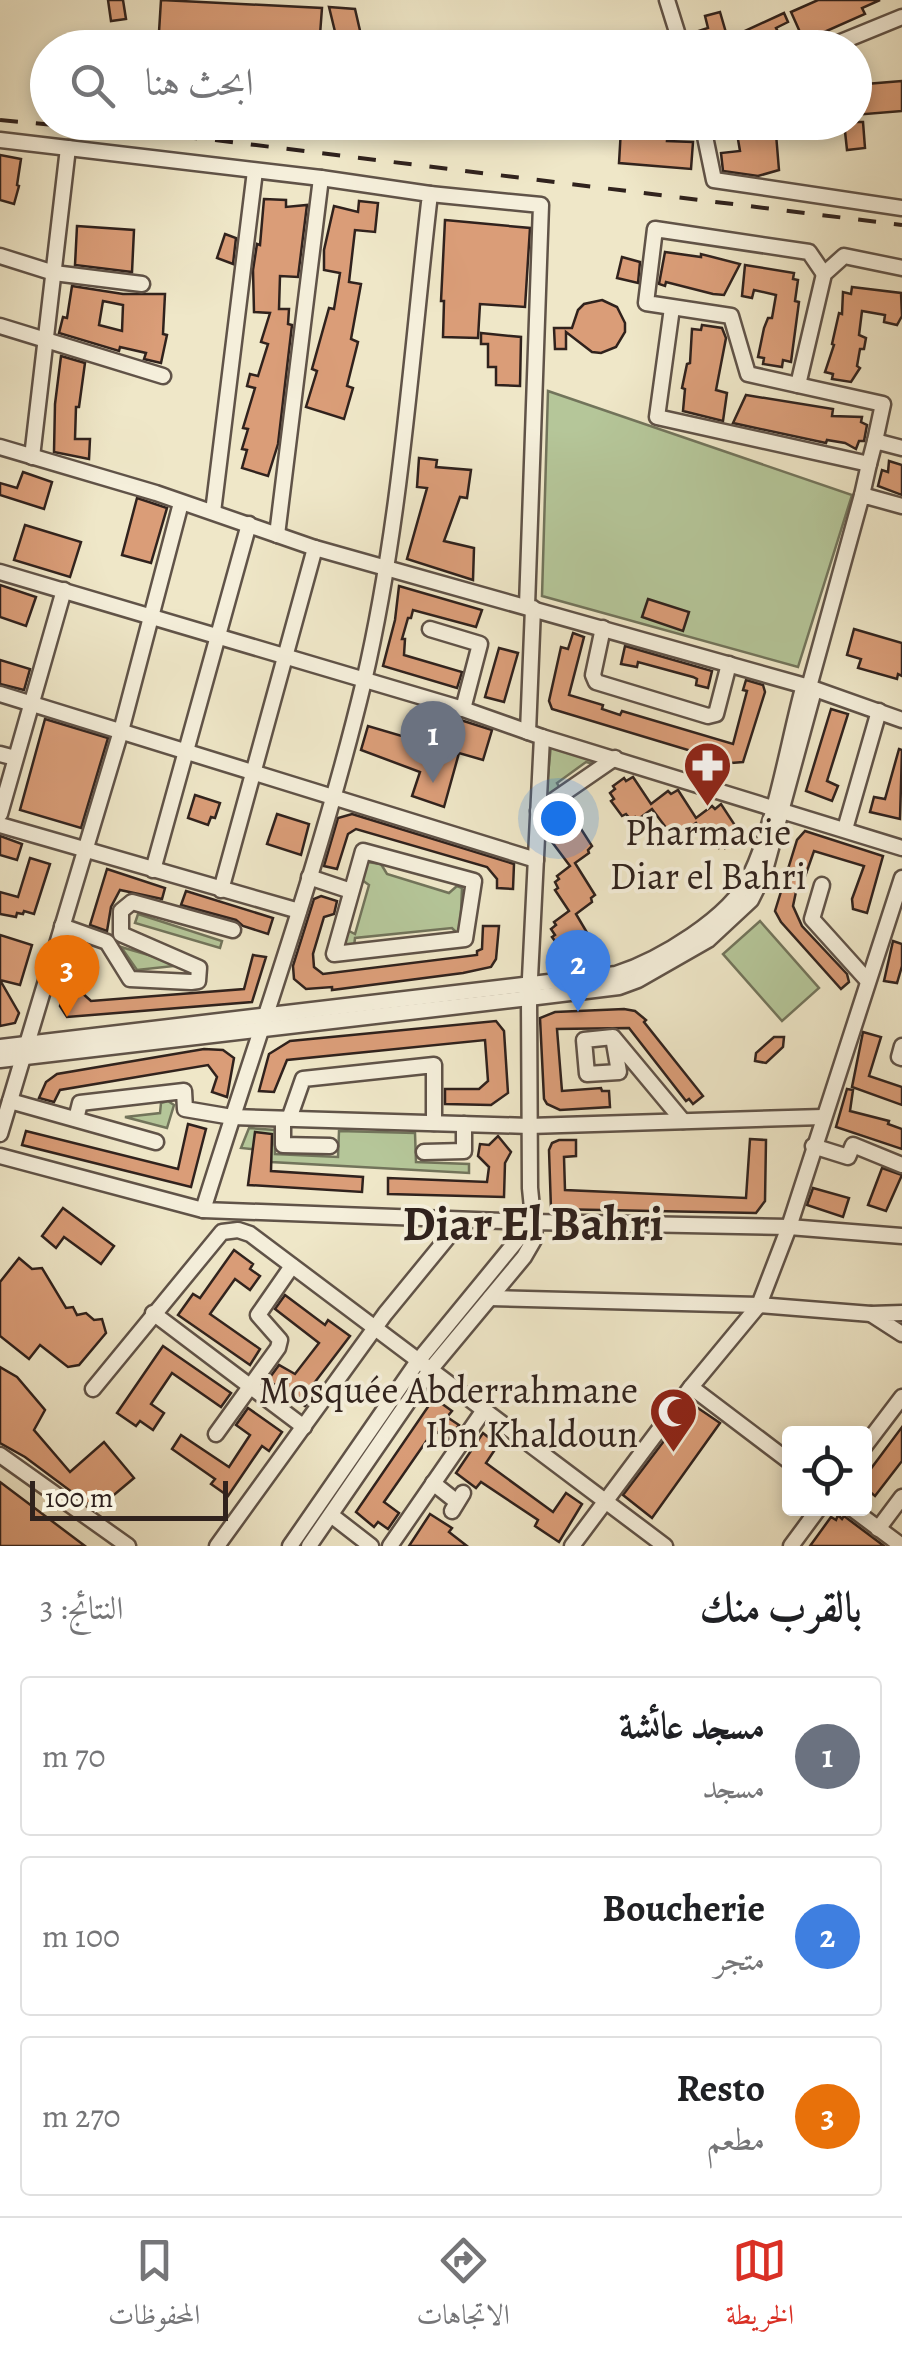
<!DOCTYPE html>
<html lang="ar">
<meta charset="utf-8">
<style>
:root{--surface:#fff;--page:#f6f6f6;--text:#202124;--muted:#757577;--line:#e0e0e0;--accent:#d93025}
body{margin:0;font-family:Alegreya,Amiri,serif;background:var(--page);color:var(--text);direction:rtl}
.controls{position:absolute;right:30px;bottom:30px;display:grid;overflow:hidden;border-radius:10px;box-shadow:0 5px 15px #0003}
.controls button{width:90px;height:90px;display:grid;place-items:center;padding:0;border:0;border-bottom:2px solid var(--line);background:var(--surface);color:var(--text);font:50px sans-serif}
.scale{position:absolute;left:30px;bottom:25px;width:198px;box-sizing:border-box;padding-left:10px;border:5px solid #30221d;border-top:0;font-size:28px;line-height:35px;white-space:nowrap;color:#30221d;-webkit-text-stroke:8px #f5efdb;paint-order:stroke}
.you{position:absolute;left:558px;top:818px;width:35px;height:35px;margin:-25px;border:8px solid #fff;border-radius:50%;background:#1a73e8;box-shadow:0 0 0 15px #1a73e833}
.badge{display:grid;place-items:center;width:65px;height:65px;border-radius:50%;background:var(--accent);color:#fff;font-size:32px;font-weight:700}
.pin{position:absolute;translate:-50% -82px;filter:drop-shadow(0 2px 5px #0008)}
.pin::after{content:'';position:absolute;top:52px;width:35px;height:30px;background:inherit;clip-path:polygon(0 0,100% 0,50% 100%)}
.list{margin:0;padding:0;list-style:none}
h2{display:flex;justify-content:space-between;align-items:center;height:130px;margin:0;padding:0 40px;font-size:42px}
h2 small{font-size:32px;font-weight:400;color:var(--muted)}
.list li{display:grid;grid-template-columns:65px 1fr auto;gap:30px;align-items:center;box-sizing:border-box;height:160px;margin:0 20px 20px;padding:0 20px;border:2px solid var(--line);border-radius:10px}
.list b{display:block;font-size:38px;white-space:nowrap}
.list p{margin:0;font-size:32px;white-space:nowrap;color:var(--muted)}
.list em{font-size:32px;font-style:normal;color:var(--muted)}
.icon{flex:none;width:55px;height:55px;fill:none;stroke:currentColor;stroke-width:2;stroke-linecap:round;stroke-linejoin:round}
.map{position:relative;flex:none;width:902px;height:1546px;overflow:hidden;direction:ltr}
.search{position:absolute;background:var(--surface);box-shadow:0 5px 15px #0003;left:30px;right:30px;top:30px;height:110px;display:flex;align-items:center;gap:25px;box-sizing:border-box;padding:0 35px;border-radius:55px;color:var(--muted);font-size:38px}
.sheet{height:670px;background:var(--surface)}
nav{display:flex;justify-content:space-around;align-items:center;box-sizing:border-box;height:140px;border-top:2px solid var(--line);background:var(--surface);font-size:28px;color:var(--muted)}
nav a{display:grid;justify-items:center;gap:5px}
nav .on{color:var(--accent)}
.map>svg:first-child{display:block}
.green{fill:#b5c699;stroke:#72745b;stroke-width:2.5}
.building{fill:#da9d78;stroke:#30221d;stroke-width:2.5;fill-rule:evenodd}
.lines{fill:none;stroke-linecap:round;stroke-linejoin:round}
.minor-casing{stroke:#605348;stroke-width:19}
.minor{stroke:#f5efdb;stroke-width:14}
.rail{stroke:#30221d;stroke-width:4;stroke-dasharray:18 18;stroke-linecap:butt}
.labels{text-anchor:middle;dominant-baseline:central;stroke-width:8;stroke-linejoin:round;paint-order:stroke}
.poi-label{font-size:38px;fill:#30221d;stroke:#f5efdb}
.district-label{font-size:48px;font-weight:bold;fill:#30221d;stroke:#f5efdb}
</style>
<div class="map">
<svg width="902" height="1546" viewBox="0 0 902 1546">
<rect width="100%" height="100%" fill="#efe7c8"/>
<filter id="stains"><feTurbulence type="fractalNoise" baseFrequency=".002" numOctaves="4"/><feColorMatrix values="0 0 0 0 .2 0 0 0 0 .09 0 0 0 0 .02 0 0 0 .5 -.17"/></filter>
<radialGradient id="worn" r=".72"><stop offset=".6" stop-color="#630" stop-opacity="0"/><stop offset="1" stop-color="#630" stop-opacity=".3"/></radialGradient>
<!-- green -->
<g class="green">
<path d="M548,391l304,104 -54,172 -256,-71z"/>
<path d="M551,745l52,13 -4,7 -13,-3 -29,21 4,7 -12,8 -3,-3z"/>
<path d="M367,862l14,2 6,10 62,19 8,-7 5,2 -2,48 -8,-8 -97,10 -1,9 -11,1 4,-18 8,4 14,-49 -7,-5z"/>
<path d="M138,914l84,27 -2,7 -85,-25z"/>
<path d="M760,921l59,67 -37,33 -59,-67z"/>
<path d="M121,947l62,18 -46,5z"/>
<path d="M168,1101l6,4 -7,23 -42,-11 35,-4 1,-10z"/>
<path d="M249,1128l26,2v24l63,3 1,-26 76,2 1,29 53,2v9l-198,-11 -1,-11 -29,-3z"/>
</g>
<!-- building -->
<g class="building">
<path d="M108,0h15l3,19 -15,2z"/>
<path d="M161,0l161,8 -3,40h-161z"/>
<path d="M818,0h62l-18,8 3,6 -61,27 -13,-29z"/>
<path d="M329,7l26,2 9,39h-25z"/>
<path d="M720,12l7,24 3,-2 2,3 52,-24 4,9 -12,6 7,13 -14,7h-75l-5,-14 19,-6 -3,-12z"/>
<path d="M902,81v30l-48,4v-30z"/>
<path d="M735,122h40l4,48 -21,6 -35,-5 -2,-18 19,-2z"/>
<path d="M844,122h19l2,26 -18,2z"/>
<path d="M621,129l47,3 -1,9 26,1 -2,27 -72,-6z"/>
<path d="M0,155l21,4 -4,26 2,1 -5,18 -14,-4z"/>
<path d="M264,199l22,1v7l21,-2 -9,72 -18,-1 -1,33h10l-1,15 4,1 -14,119 -10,32 -26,-8 5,-18 -5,-1 6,-20 -5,-1 12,-40 -8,-2 3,-12 8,2 10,-32 -7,-2 9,-29 -16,-1 -1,-42 4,-26 3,1z"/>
<path d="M359,201l19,2 -3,29 -20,-2 -6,52 12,2 -10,55 7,3 -11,44 6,2 -9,31 -38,-12 11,-36 -5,-2 17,-61 5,1 6,-36 -16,-3v-20l10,-44 24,6z"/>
<path d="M445,220l85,8 -5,79 -45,-3 -2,34 -35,-1 1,-36h-3z"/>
<path d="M77,226l57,4 -2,42 -57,-7z"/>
<path d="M225,234l11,4 -3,26 -16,-6z"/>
<path d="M665,252l36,5v-3l39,10 -16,31 -11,-1 -47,-12 -1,4 -6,-2z"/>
<path d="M622,257l18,5 -2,21 -21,-5z"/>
<path d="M745,265l49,8 -1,6 5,1 -3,21 4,1 -8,60 -8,-2 -1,7 -19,-3 1,-6 -6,-1 6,-29 4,-10h4l4,-23 -22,-5 -2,8 -10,-2z"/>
<path d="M72,286l51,8h42l-2,40 4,1 -6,28 -17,-4 2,-6 -26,-6 -1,4 -60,-18 4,-16 4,1zM103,301l20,4 -1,26 -23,-6z"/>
<path d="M852,287l49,6 1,23 -5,9 -13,-3 1,-7 -23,-4 -3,24 7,3 -2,11h-4l-3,17 3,2 -9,14 -19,-3 1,-5 -8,-2 9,-27 -2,-1 7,-31 3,1 1,-22 8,2z"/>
<path d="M602,300l15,7 8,16v9l-9,15 -15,6 -9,-1 -26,-20v17h-11l-1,-21h18l6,-18 6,-6z"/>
<path d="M702,325l20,3 4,10 -10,52 11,3 -4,28 -40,-10 2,-22 -3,-1 5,-24 3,-1 2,-34 9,1z"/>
<path d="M481,333l40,4 -1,49 -24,-1v-18h-8v-23h-7z"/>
<path d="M61,356l24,7 -6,44h-3l-1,32h15l-1,20 -35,-7 1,-48z"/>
<path d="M746,395l87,14 -1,7 30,1 -1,5 6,3 -3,16h-5l-3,8 -11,-6 -18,-3 -1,3 -93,-20z"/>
<path d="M419,458l18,2 -1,7 35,3 -4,28 -7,-1 -16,44 30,7 -1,32 -66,-21 20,-71 -10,-1z"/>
<path d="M889,461l13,4v30l-24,-9 4,-16 6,2z"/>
<path d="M23,472l29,10 -8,27 -44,-14v-12l17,5z"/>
<path d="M137,498l30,10 -16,55 -29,-8z"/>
<path d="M25,525l56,17 -11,35 -56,-17z"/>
<path d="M0,585l36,12 -10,29 -26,-9z"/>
<path d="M399,586l83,24 -6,17 -63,-17 -2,8h-3l-6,21h3l-1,16 58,17 -5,16 -74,-22 12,-46z"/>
<path d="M648,599l41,13 -6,19 -41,-14z"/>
<path d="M854,629l48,14v33l-4,-2 -1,5 -39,-11 3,-9 -14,-4z"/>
<path d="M573,633l11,4 -15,58 34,10 -1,4 18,6 2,-4 111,33 14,-53 -4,-1 3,-10 17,5 2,7 -22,70 -12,1 -179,-54 -3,-8 12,-54 7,2z"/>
<path d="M625,646l87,25 -4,17 -12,-3 1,-6 -4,-2 -55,-15 -1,5 -16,-3z"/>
<path d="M499,648l19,5 -14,49 -19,-5z"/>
<path d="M0,660l30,9 -6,21 -24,-6z"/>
<path d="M831,709l17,5 -21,67 11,5 -6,15 -26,-10z"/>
<path d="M448,716l44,14 -9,30 -24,-7 -15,54 -32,-11 8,-24 -59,-22 7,-24 71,21z"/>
<path d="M45,719l63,19 -27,90 -61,-18z"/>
<path d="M899,749l3,1 -2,69 -30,-7 4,-15 11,2z"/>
<path d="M633,777l18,27 17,-13 3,3 7,-4 18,28 16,-12 3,3 6,-5 19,29 -5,3 1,4 -11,8 -2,-3 -4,3 -4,-6 -4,2 -15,-21 -15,10 -2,-3 -4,3 -4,-6 -4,2 -15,-20 -15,11 -2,-3 -4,3 -5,-6 -4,2 -11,-15 3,-2 -4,-6 5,-4 -2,-3 11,-8 2,3z"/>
<path d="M195,795l25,8 -5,15 -4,-1 -3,8 -20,-7z"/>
<path d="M277,814l32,10 -8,31 -34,-11z"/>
<path d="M352,814l162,50 -1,25 -16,-1v-9l-10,-12 -131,-38 -8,5 -11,35 -13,-3 14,-48z"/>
<path d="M574,818l18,28 -4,4 1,3 -14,10 20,32 -4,3 1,4 -16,12 16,27 -14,15 -2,-3 -5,3 -4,-6 -4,2 -11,-15 3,-2 -4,-6 5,-4 -2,-3 15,-11 -14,-21 3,-2 -3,-6 4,-3 -2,-3 13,-10 -18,-24 3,-2 -4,-6 5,-4 -2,-3 11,-8 2,3z"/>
<path d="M805,831l78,25 -16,57 -14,-4 -1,-10 12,-33 -50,-15 -13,37 -4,-1 -4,19 9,20 45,48 2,8 -8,7 -60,-67 -6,-11 22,-71z"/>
<path d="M0,836l22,8 -5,16 -17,-5z"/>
<path d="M30,858l20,6 -16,50 -10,-3 -1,3 -6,-1 -1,4 -16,-3v-22l18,5z"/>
<path d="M107,869l58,19 -3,11 -42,-9 -9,17 -4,24 -17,-6z"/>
<path d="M186,891l87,27 -5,16 -25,-8 -7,-6 -55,-15z"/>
<path d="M321,896l16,5 -3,13 -10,3 -11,37 1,13 9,7 154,-19v-4l5,-2 1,-23h16l-3,33 -5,8 -28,6 -131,17v-3l-26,2 -12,-10 -1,-13 21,-67z"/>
<path d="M0,935l32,10 -12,40 -20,-5 19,33 -4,10 -15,3z"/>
<path d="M893,941l9,3v22l-5,17 -13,-2z"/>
<path d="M76,954l14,3 -9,35 10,9 153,-12 9,-34 13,2 -14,45 -185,15 -7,-11z"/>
<path d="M624,1009l11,2 11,9 -2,2 59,74 -10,8 -4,-5 -3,2 -57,-73 -72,1 5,62 39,-3 1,3h7l1,16 -50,3 -13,-6 -3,-5 -4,-81 15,-6z"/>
<path d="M496,1021l8,10 4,62 -17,12 -46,-1v-15h34l9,-8 -3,-41 -198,20 -13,32 -15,-1 10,-37 21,-13z"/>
<path d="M863,1032l18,5 -12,39 33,11v18l-50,-18z"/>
<path d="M774,1037h10l-1,10 -17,16 -11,-2 1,-8z"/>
<path d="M204,1049l19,1 11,8 -7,39 -15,-5 5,-15 -9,-12 -148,25 -6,12 -15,-4 7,-16 11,-8z"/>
<path d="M847,1089l6,1 -3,21 39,10 -1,3 14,5v20l-66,-22z"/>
<path d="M188,1124l18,5 -15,58 -169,-42 4,-14 152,38z"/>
<path d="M255,1132l17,2 -1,37 92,6 -1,15 -114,-7z"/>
<path d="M498,1136l13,16 -6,11 -1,34 -116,-3v-16l99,4 2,-15 -11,-11 2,-12 9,1z"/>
<path d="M750,1139l16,1 -1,61 -9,12 -205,-4 -2,-59 3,-7 7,-3h17v16l-12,1 1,33 181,8z"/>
<path d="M882,1168l20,7 -16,36 -18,-6z"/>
<path d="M813,1188l36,10 -6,19 -36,-12z"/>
<path d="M63,1208l51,38 -13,18 -37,-27 -8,11 -14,-12z"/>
<path d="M234,1250l19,14 -3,5 10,7 -10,14 -15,-11 -25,35 50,35 -10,16 -72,-50 15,-21 7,4z"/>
<path d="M19,1258l13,11 10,-1 24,40 7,-1 4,8 9,-2 8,7 8,-1 4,14 -27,32 -11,2 -28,-22 -11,14 -29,-23v-54z"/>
<path d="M285,1295l40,30 3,-5 22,16 -35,46 5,4 -15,20 -37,-26 11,-15 16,9 24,-31 -44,-34z"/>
<path d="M163,1346l68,47 -10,14 -49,-34 -21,31 13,9 -11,17 -13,-9 -4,5 -19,-13z"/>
<path d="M0,1367l17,10 28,33 -11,20 36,42 34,-30 30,36 -38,32 -71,-53 -25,-14z"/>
<path d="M434,1398l18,13 -5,6 12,8 -11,15 -14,-10 -50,72 15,11 -11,16 -10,-7 -4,5 -18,-15z"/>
<path d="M692,1404l28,19 -68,95 -29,-23z"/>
<path d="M248,1408l34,24 -13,19 -7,-5 -34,50 -17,-12 4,-5 -43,-30 9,-14 48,32 21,-32 -14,-10z"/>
<path d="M902,1427v34l-27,35 -11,-9v-9z"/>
<path d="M483,1433l15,12 -12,18 67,49 13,-19 16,11 -23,38 -24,-16 3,-6 -57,-38 -5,6 -20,-15z"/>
<path d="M0,1482l85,64h-85z"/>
<path d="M430,1514l22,14 -3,4 18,14h-58z"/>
<path d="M838,1515l4,4 2,-3 40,30h-74l21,-29 5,3z"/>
</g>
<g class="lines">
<defs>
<g id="minor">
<path d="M667,0l15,48"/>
<path d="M826,48l76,-31"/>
<path d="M702,122l12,58 188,28"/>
<path d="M0,140l321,38 109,16c-19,162 -29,328 -66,487 -43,179 -106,353 -161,529l329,12 257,5 113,9"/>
<path d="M430,194l111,11 -14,401"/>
<path d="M0,256l54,17 88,11"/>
<path d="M824,274l-15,-22 -154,-23 -9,74 85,13 17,58 135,30 -8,37"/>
<path d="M672,308l-15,109 212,47 -7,31"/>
<path d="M0,326l163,50"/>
<path d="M798,385l26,-111 20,-18 58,12"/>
<path d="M0,447l156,46 159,55 494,139 93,33"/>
<path d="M32,457l36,-309"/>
<path d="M869,464l6,-23 27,7"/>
<path d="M213,512l42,-341"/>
<path d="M277,535l44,-357"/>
<path d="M0,572l463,137 65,23"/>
<path d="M603,628l-10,47 3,7 112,34 8,-2 13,-50"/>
<path d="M430,629l50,15 -17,65"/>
<path d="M0,694l536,166"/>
<path d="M542,737l360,111"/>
<path d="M0,754l15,4"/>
<path d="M538,811l77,-53"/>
<path d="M0,814l64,-224"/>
<path d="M0,825l299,86"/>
<path d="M845,829l34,-118"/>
<path d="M363,851l111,30 -9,58 -131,15z"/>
<path d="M153,870l96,-346"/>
<path d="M309,877l42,14"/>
<path d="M822,885l-10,34 55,61"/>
<path d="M221,890l94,-342"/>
<path d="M62,926l45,16 23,37 61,3 7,-1 1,-13 -78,-34v-23l11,-9 101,28"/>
<path d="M613,1037l6,35 -32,2 -3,-34 29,-3 70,84"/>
<path d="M902,1046l-3,11 3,1"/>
<path d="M0,1047l616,-73c43,-14 114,-56 134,-98 25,-52 37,-127 52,-184l7,-5 53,-192 40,11"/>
<path d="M0,1060l529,-62 90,-11 19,-7 70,-40 43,-40 13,-26 49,-180 -4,-7"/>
<path d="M10,1101l146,41"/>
<path d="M76,1119l4,-16 104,-12 1,18 47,8 297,9 294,-9"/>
<path d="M283,1119v26l47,1"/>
<path d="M289,1119l14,-40 131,-14v58"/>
<path d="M0,1134l121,-403 60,-228"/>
<path d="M813,1146l35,11 5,-12 49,20"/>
<path d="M424,1152l40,-1v-27"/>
<path d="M0,1156l203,54"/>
<path d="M490,1298l269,7 112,9"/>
<path d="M153,1313l151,114"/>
<path d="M902,1313l-31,1 31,20"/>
<path d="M691,1387l99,75"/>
<path d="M93,1389l129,-157 16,-2 12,4 415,312"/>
<path d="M216,1434l62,-86 2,-8 -22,-25 34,-49"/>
<path d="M864,1447l38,-50"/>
<path d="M0,1455l128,91"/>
<path d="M433,1483l24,19"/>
<path d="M851,1508l51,38"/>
<path d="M452,1511l11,-18"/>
<path d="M331,1515l40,31"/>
<path d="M878,1529l24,-32"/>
<path d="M217,1546l168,-232 77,-94"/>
<path d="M290,1546l128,-185 114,-139"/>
<path d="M309,1546l121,-176 94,-113 11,-19 -5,-50 -1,-190 13,-261 -14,-5 5,-124"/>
<path d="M390,1546l94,-136"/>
<path d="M572,1546l119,-159 68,-82 30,-78 113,-349"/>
<path d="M791,1546l28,-38"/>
</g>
</defs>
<!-- minor casing -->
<use href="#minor" class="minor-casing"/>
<!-- minor -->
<use href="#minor" class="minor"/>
<!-- rail -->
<path class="rail" d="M0,120l215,20 687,85"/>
</g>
<!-- icons -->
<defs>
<symbol id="pharmacy-pin" viewBox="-11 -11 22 30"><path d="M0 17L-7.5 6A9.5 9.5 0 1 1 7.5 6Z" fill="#8f2418" stroke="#f5efdb"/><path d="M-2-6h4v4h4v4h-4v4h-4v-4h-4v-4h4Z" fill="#fff"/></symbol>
<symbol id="mosque-pin" viewBox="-11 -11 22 30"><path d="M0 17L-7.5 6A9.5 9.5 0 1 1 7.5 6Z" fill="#8f2418" stroke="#f5efdb"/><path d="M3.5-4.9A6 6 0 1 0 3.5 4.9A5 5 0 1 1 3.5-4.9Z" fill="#fff"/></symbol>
</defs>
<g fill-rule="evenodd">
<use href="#pharmacy-pin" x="680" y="738" width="55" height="75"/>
<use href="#mosque-pin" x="646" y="1384" width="55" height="75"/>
</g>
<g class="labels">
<!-- poi labels -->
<g class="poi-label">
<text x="708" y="832">Pharmacie<tspan x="708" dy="44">Diar el Bahri</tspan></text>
<text x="638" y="1390" text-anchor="end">Mosquée Abderrahmane<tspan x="638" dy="44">Ibn Khaldoun</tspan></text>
</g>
<!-- district labels -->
<g class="district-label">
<text x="533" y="1224">Diar El Bahri</text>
</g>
</g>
<rect width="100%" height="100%" filter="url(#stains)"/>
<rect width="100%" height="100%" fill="url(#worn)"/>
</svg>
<div class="controls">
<button><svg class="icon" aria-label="locate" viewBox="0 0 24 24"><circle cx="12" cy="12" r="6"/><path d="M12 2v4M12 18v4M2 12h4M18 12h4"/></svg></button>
</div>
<div class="scale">100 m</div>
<div class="you"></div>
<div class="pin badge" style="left:433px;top:783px;background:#6b7280">1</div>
<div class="pin badge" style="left:578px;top:1012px;background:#3f7fe0">2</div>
<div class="pin badge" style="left:67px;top:1017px;background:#e8710a">3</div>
<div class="search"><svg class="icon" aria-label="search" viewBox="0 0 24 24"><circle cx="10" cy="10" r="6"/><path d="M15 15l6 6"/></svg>ابحث هنا</div>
</div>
<section class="sheet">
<h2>بالقرب منك<small>النتائج: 3</small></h2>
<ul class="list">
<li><span class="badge" style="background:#6b7280">1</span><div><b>مسجد عائشة</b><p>مسجد</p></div><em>70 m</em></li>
<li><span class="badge" style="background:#3f7fe0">2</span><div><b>Boucherie</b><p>متجر</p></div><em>100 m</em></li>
<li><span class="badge" style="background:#e8710a">3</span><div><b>Resto</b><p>مطعم</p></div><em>270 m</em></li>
</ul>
</section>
<nav>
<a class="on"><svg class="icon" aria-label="map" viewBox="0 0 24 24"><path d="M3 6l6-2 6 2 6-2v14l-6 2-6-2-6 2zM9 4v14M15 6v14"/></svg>الخريطة</a>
<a><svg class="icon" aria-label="directions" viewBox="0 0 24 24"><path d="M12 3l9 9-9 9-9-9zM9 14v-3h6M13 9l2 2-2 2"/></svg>الاتجاهات</a>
<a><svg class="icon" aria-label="saved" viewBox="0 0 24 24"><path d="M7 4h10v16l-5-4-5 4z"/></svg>المحفوظات</a>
</nav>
